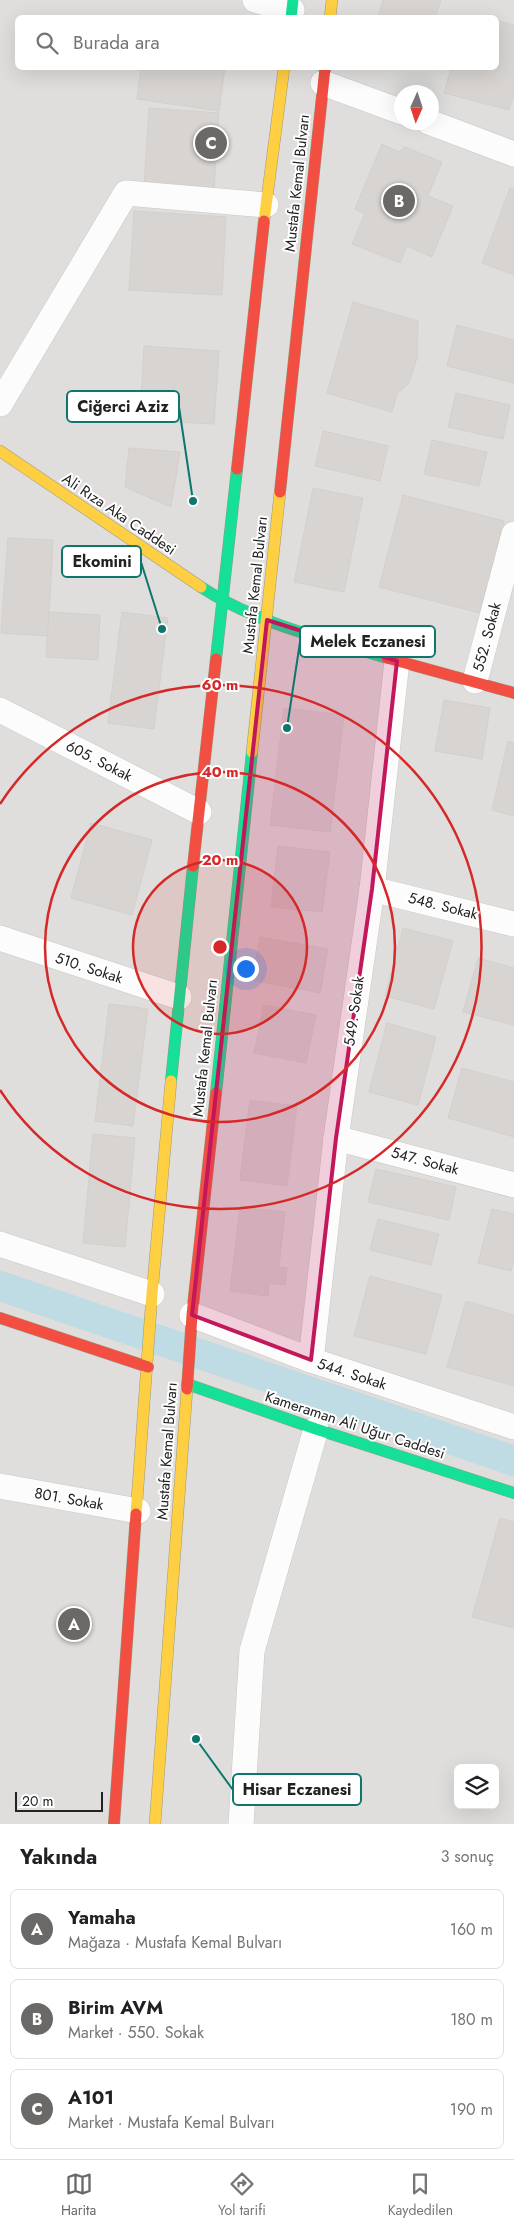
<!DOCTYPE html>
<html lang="tr">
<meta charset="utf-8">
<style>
:root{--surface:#fff;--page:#f6f6f6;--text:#202124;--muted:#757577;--line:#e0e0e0;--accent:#6a6968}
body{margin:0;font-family:Jost,sans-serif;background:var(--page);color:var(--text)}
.controls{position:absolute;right:15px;bottom:15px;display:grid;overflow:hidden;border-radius:8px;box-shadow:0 5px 20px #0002}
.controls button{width:45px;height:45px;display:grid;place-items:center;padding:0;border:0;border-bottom:1px solid var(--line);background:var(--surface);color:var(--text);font:25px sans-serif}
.compass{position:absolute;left:394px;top:85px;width:45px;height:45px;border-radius:50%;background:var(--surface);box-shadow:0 5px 20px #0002;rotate:183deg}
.scale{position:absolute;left:15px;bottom:12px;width:88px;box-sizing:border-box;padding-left:5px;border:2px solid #222;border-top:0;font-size:14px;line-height:18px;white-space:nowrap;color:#222;-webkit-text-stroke:4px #fff;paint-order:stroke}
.you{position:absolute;left:245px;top:968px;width:18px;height:18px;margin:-12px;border:4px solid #fff;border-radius:50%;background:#1a73e8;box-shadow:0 0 0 8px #1a73e833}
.badge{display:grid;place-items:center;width:32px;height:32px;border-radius:50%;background:var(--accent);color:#fff;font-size:16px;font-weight:700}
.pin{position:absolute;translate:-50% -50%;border:2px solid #fff;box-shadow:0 1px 5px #0006}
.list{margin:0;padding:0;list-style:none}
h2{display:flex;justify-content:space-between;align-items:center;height:65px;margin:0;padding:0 20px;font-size:21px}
h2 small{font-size:16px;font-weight:400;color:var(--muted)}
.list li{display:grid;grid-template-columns:32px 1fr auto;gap:15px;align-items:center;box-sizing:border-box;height:80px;margin:0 10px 10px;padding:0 10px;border:1px solid var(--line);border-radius:8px}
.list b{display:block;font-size:19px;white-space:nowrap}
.list p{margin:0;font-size:16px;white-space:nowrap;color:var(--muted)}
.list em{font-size:16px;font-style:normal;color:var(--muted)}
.icon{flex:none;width:28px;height:28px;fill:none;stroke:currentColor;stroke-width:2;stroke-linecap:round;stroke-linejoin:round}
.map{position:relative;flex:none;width:514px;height:1824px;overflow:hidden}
.search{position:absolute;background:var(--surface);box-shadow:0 5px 20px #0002;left:15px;right:15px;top:15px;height:55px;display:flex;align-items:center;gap:12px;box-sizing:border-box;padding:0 18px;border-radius:8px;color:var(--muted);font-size:19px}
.sheet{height:335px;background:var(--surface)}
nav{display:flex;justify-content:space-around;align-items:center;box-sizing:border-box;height:70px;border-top:1px solid var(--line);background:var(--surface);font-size:14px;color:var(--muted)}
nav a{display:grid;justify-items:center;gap:2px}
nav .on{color:var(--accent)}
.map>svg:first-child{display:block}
.residential{fill:#dfdedc;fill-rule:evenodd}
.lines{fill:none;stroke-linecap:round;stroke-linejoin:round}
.canal{stroke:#bfdbe3;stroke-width:30}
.building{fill:#d7d4d2;stroke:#d3d0cc}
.street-casing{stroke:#c9c8c7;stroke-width:26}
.fast-casing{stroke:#999a82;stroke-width:12}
.slow-casing{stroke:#999a82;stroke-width:12}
.jam-casing{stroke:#999a82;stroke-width:12}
.street{stroke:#fdfcfc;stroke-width:25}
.fast{stroke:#16e098;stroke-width:11}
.slow{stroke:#ffcf43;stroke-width:11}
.jam{stroke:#f24e42;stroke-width:11}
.marked{fill:#c2185b;fill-opacity:0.2;stroke:#c2185b;stroke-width:4;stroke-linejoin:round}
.ring{fill:none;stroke:#d62828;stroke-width:2.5}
.labels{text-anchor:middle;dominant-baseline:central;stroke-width:4;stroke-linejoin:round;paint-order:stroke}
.street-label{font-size:15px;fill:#222;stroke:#fff}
.centre{fill:#d62828;stroke:#fff;stroke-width:2.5}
.ring-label{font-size:15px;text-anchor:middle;font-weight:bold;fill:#d62828;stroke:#fff;stroke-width:4;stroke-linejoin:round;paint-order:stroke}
.leader{fill:none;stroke:#0f766e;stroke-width:2}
.callout-dot{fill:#0f766e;stroke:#fff;stroke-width:2}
.callout{fill:#fff;stroke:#0f766e;stroke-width:2}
.callout-label{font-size:16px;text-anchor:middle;font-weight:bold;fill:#222}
</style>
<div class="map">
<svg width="514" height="1824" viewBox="0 0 514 1824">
<rect width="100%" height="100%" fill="#f0eeeb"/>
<!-- residential -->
<path class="residential" d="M0,0h514v1824h-514zM18,18h478v50h-478zM402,92h30v30h-30zM458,1768h37v37h-37z"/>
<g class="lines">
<!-- canal -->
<path class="canal" d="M0,1286l514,175"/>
</g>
<!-- building -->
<g class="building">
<path d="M383,0h58l-6,18h-57z"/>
<path d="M496,20l18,5v68l-5,17 -65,-17 7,-25h45z"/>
<path d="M141,68h84l-6,43 -82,-12z"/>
<path d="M149,108l70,5 -5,77 -70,-5z"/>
<path d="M382,144l17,8 6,-5 37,15 -14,34 25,10 -21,51 -25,-11 -7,17 -48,-19 13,-30 -10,-5z"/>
<path d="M510,188l4,1v86l-32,-12z"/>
<path d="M134,211l92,6 -4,78 -93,-5z"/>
<path d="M353,302l65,19 -1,37 -8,25 -12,11 -5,18 -65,-19z"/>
<path d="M457,325l57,15v43l-67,-17z"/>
<path d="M144,346l75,5 -5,73 -74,-4z"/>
<path d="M456,393l54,12 -7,34 -55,-12z"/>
<path d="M323,431l65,15 -8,35 -65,-15z"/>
<path d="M432,440l55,12 -8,34 -55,-12z"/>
<path d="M129,448l51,4 -9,55 -46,-20z"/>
<path d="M313,488l50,10 -19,94 -50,-10z"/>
<path d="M403,495l101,26 -24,92 -101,-26z"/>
<path d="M8,538l45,2 -5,96 -47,-3z"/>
<path d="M49,612l51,3 -2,45 -52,-3z"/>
<path d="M122,612l46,6 -14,111 -46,-6z"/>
<path d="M444,700l46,8 -8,51 -47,-8z"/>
<path d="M284,708l60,7 -14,117 -60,-7z"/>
<path d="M508,741l6,2v73l-22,-6z"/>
<path d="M91,823l61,17 -20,75 -61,-17z"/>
<path d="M278,846l52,6 -8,60 -51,-5z"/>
<path d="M403,928l50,13 -19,68 -49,-13z"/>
<path d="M260,937l68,12 -8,44 -68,-13z"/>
<path d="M478,958l36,10v57l-51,-13z"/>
<path d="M109,1004l39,5 -15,117 -38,-5z"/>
<path d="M264,1005l52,10 -10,48 -52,-10z"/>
<path d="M387,1023l49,14 -18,68 -49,-13z"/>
<path d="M462,1068l52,14v55l-66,-19z"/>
<path d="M250,1100l47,6 -10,80 -47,-6z"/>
<path d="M93,1134l42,4 -10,109 -42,-4z"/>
<path d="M376,1169l80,18 -7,33 -81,-18z"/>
<path d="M240,1207l45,5 -6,55 8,1 -2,17 -16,-2 -1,13 -38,-5z"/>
<path d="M492,1209l22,5v45l-3,12 -33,-8z"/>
<path d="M378,1219l61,15 -8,31 -61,-15z"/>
<path d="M370,1276l72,19 -16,59 -72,-18z"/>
<path d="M466,1301l48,14v71l-67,-19z"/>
<path d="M500,1518l14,4v106l-42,-11z"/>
</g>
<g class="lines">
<defs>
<g id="street">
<path d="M255,0l37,10"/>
<path d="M323,83l79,29"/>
<path d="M429,122l85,32"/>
<path d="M0,404l126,-211 140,12"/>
<path d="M475,681l39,-147"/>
<path d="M0,710l199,102"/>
<path d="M372,889l142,35"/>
<path d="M0,938l179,59"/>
<path d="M336,1138l178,47"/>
<path d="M0,1244l152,50"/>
<path d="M192,1315l119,45 203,67"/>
<path d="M311,1360l25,-222 36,-249 25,-228"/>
<path d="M0,1486l138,25"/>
<path d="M241,1824l11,-173 64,-222"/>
</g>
<g id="fast">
<path d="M291,18l2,-18"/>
<path d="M201,587c54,36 123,52 186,71"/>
<path d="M216,659l21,-190"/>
<path d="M171,1081l22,-215"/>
<path d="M216,1093l36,-341"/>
<path d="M187,1384l129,45 198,64"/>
</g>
<g id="slow">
<path d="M330,18l2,-18"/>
<path d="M264,221l20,-153"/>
<path d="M0,451l201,136"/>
<path d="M252,752l28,-260"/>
<path d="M136,1514l16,-220 19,-213"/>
<path d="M155,1824l32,-435"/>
</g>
<g id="jam">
<path d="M237,469l27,-248"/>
<path d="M280,492l45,-424"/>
<path d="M387,658l127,35"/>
<path d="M193,866l23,-207"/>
<path d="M0,1318l148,49"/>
<path d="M187,1389l5,-74 24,-222"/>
<path d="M114,1824l22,-310"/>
</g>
</defs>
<!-- street casing -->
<use href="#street" class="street-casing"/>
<!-- fast casing -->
<use href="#fast" class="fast-casing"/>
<!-- slow casing -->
<use href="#slow" class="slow-casing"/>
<!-- jam casing -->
<use href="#jam" class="jam-casing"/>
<!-- street -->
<use href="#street" class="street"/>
<!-- fast -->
<use href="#fast" class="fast"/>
<!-- slow -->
<use href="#slow" class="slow"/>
<!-- jam -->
<use href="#jam" class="jam"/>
</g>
<!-- marked area -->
<path class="marked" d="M267,620l130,41 -25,228 -36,249 -25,222 -119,-45z"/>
<!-- distance rings -->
<circle cx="220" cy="947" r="87" fill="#d62828" fill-opacity=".12"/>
<g class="ring">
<circle cx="220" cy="947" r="87"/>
<circle cx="220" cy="947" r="175"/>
<path d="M0 804A262 262 0 1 1 0 1090"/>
</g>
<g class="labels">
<!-- street labels -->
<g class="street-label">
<text transform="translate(297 183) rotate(-84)">Mustafa Kemal Bulvarı</text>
<text transform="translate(119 514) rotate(34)">Ali Rıza Aka Caddesi</text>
<text transform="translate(255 585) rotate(-84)">Mustafa Kemal Bulvarı</text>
<text transform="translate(487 637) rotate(-75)">552. Sokak</text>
<text transform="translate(99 761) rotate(27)">605. Sokak</text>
<text transform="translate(443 906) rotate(14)">548. Sokak</text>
<text transform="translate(89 968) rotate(18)">510. Sokak</text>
<text transform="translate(354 1011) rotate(-82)">549. Sokak</text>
<text transform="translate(205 1048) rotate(-84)">Mustafa Kemal Bulvarı</text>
<text transform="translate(425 1161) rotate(15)">547. Sokak</text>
<text transform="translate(352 1374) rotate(18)">544. Sokak</text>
<text transform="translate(355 1425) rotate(18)">Kameraman Ali Uğur Caddesi</text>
<text transform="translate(167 1451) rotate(-86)">Mustafa Kemal Bulvarı</text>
<text transform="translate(69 1499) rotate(10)">801. Sokak</text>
</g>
</g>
<circle cx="220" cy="947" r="8" class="centre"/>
<g class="ring-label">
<text x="220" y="690">60 m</text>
<text x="220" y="777">40 m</text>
<text x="220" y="865">20 m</text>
</g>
<!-- callouts -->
<path class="leader" d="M193 501L179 407M162 629L141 562M287 728L300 642M196 1739L233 1790"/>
<g class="callout-dot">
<circle cx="193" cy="501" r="5"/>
<circle cx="162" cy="629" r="5"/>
<circle cx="287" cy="728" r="5"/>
<circle cx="196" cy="1739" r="5"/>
</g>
<g class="callout">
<rect x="67" y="391" width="112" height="31" rx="5"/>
<rect x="62" y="546" width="79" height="31" rx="5"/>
<rect x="300" y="626" width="135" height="31" rx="5"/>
<rect x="233" y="1774" width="128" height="31" rx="5"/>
</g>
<g class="callout-label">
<text x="123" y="412">Ciğerci Aziz</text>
<text x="102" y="567">Ekomini</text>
<text x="368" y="647">Melek Eczanesi</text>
<text x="297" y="1795">Hisar Eczanesi</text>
</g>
</svg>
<div class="controls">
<button><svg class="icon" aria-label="layers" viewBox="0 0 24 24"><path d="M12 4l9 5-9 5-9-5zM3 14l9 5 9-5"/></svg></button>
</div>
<svg class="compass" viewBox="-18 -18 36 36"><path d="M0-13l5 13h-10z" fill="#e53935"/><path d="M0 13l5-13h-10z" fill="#757577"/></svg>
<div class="scale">20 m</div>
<div class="you"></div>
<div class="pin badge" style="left:74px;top:1624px">A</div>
<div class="pin badge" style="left:399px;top:201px">B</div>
<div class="pin badge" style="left:211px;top:143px">C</div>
<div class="search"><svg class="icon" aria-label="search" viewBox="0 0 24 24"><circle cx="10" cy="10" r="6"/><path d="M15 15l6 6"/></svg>Burada ara</div>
</div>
<section class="sheet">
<h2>Yakında<small>3 sonuç</small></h2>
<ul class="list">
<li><span class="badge">A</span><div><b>Yamaha</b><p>Mağaza · Mustafa Kemal Bulvarı</p></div><em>160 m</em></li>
<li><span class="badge">B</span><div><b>Birim AVM</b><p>Market · 550. Sokak</p></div><em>180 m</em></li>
<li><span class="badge">C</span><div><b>A101</b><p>Market · Mustafa Kemal Bulvarı</p></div><em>190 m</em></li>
</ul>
</section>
<nav>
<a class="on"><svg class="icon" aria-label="map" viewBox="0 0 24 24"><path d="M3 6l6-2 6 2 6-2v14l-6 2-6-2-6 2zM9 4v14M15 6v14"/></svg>Harita</a>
<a><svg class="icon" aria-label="directions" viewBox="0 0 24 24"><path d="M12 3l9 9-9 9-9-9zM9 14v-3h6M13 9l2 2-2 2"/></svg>Yol tarifi</a>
<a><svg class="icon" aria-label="saved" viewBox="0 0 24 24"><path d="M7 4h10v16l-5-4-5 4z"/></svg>Kaydedilen</a>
</nav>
